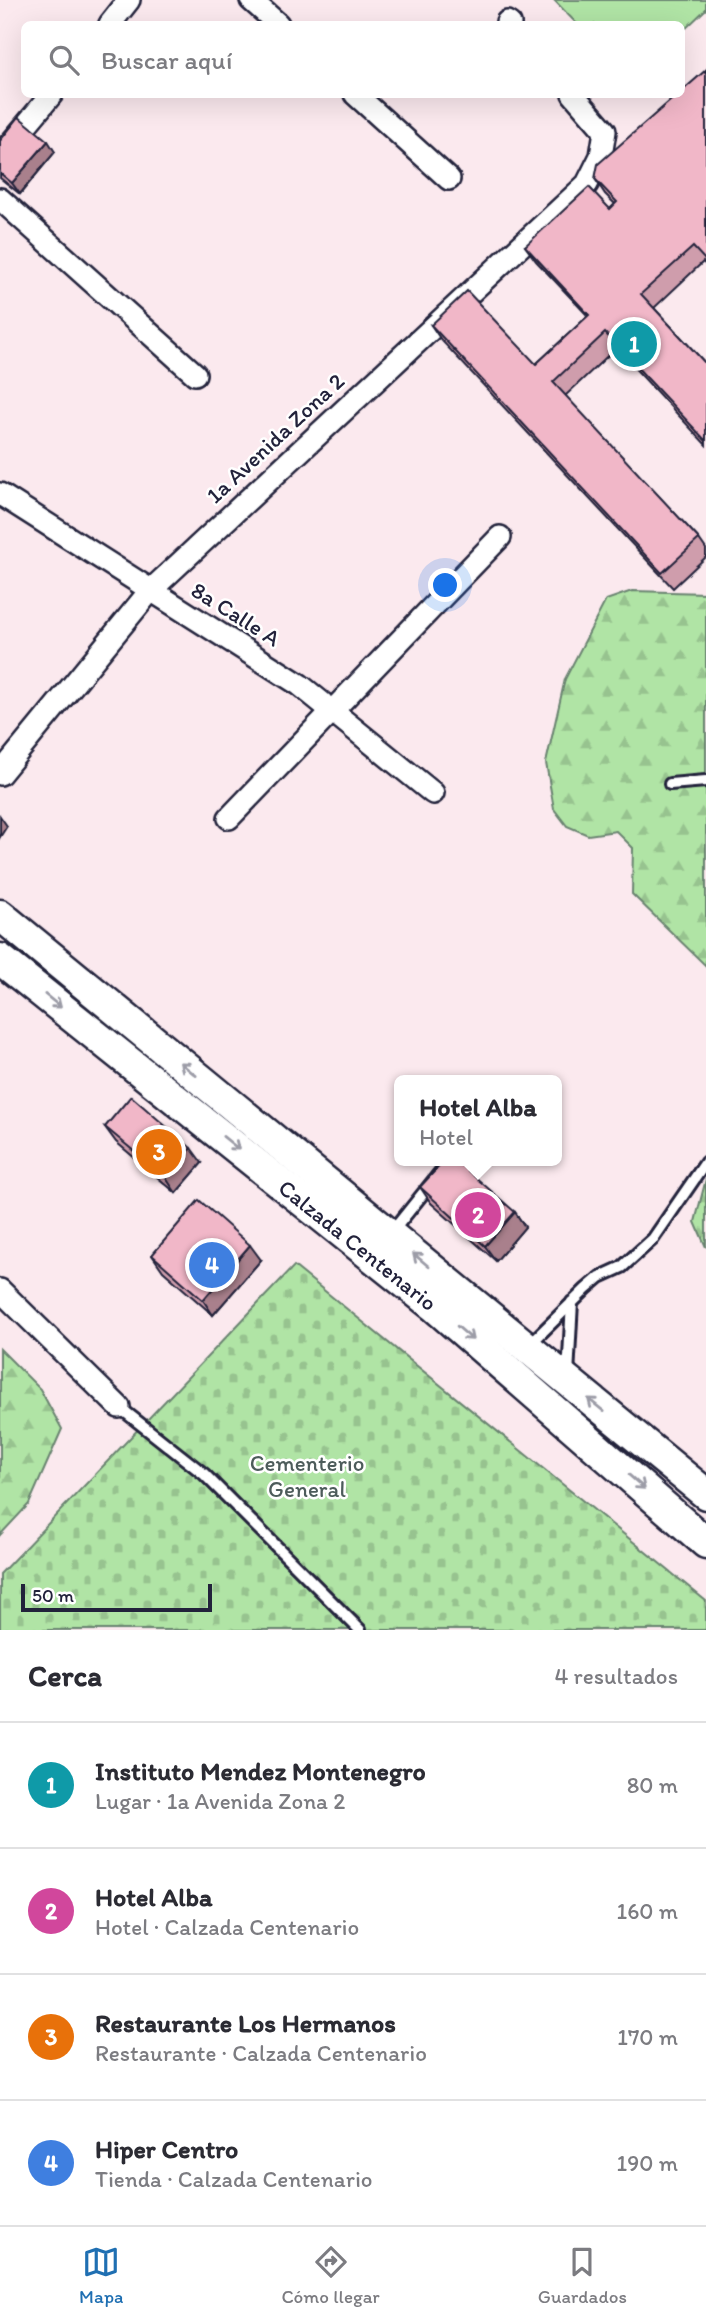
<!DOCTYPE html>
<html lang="es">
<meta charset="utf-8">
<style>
:root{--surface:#fff;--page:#f7f7f7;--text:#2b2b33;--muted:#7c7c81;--line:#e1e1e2;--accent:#1f6fb2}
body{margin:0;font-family:Itim,sans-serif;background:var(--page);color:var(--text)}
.scale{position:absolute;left:21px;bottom:18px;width:191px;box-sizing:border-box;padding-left:7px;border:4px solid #22223b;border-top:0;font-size:19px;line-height:24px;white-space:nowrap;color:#22223b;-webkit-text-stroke:5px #fff;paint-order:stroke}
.you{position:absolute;left:446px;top:586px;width:24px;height:24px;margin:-18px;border:5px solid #fff;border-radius:50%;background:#1a73e8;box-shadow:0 0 0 10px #1a73e833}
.badge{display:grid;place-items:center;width:46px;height:46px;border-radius:50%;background:var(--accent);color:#fff;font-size:23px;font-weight:700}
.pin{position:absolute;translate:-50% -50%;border:4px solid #fff;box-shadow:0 2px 7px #0006}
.popup{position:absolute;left:394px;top:1075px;width:168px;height:91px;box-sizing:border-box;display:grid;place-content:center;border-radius:10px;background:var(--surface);filter:drop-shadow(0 2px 5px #0005);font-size:23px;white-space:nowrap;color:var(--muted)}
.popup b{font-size:26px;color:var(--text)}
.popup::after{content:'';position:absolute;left:50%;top:100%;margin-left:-14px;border:14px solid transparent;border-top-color:var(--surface)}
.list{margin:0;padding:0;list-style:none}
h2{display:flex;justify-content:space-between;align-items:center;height:91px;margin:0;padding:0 28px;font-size:30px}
h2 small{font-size:23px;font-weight:400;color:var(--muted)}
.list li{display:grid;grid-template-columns:46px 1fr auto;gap:21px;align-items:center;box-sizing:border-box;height:126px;padding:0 28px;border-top:2px solid var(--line)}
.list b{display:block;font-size:26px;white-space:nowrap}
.list p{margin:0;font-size:23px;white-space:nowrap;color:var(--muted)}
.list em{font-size:23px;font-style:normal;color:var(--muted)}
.icon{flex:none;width:38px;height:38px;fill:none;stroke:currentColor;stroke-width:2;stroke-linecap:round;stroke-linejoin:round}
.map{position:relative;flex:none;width:706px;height:1630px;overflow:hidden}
.search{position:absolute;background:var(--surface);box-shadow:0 7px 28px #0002;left:21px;right:21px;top:21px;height:77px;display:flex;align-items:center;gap:18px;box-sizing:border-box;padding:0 24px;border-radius:10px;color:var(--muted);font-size:26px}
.sheet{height:595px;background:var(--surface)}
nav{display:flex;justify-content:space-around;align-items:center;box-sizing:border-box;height:98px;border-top:2px solid var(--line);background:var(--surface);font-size:19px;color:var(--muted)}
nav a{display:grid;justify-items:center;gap:4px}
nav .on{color:var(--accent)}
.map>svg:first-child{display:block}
.forest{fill:url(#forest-firs);stroke:#698370;stroke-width:2}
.cemetery{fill:url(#cemetery-stones);stroke:#698370;stroke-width:2}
.green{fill:#b0e4a5;stroke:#698370;stroke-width:2}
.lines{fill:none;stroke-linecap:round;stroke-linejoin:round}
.lane-casing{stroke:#22223b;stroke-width:16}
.street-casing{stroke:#22223b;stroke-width:26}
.secondary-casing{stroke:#22223b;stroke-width:35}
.lane{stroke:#fff;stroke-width:10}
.street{stroke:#fff;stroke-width:21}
.secondary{stroke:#fff;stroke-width:30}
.wall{fill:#cf9dac;stroke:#22223b;stroke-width:2}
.shaded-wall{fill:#a9808c;stroke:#22223b;stroke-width:2}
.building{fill:#f1b7c8;stroke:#22223b;stroke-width:2}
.oneway{stroke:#9c9ca7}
.labels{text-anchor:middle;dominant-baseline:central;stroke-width:5;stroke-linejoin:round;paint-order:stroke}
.street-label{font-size:23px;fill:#22223b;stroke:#fff}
.park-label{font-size:23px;fill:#4d5c5b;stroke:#fff}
</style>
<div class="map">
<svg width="706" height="1630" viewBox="0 0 706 1630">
<defs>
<pattern id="forest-firs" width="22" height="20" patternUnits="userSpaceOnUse" patternTransform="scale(1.75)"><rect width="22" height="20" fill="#b0e4a5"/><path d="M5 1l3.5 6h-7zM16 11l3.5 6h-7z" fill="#97c38f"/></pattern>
<pattern id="cemetery-stones" width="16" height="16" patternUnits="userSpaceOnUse" patternTransform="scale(1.75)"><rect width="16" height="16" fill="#b0e4a5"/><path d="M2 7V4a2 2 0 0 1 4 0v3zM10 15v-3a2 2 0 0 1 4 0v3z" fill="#97c38f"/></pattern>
</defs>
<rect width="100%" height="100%" fill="#fbe9ee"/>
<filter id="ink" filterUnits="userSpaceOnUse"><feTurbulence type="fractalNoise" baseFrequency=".0143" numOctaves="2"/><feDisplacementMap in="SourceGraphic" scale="14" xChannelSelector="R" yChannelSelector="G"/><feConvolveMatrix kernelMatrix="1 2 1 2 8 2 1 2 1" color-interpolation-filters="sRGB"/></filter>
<g filter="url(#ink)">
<!-- forest -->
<g class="forest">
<path d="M632,591l74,2v373l-74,-72 1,-46 -17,-17 -28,4 -21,-9 -13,-17 -8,-46 19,-84 41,-79z"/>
<path d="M706,1179v68l-11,-25z"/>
<path d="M0,1349l40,40 22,40 -33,75 -29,31z"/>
</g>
<!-- cemetery -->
<path class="cemetery" d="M294,1266l412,335v29h-706v-56z"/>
<!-- green -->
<path class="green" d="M554,0h152v9l-24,23v-8h-105z"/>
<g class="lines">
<defs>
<g id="lane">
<path d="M670,784l36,-3"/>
<path d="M392,1232l57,-71"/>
<path d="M528,1346l58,-57 14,-12 22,-10 31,-28 53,-77"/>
<path d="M568,1375l4,-73"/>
<path d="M119,1407l85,67 156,156"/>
</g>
<g id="street">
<path d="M251,0l27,24"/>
<path d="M507,22l3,2"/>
<path d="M110,24l19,-24"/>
<path d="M355,94l94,85"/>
<path d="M0,156l52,-62"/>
<path d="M0,199l195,175"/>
<path d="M0,494l300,191 133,108"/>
<path d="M0,774l150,-183 437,-407 14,-28 4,-25 -32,-37"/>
<path d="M229,818l271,-281"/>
<path d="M0,1290l119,117"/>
</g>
<g id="secondary">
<path d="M0,915l706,579"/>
<path id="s1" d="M0,959l434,347 272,237"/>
</g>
</defs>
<!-- lane casing -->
<use href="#lane" class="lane-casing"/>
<!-- street casing -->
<use href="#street" class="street-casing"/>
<!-- secondary casing -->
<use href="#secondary" class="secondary-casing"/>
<!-- lane -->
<use href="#lane" class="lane"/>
<!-- street -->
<use href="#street" class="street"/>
<!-- secondary -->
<use href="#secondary" class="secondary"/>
</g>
<!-- wall -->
<g class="wall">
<path d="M706,70v195l-3,-3 -49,46 52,56v81l-90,-97 -51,48 134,143 7,10v8l-33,31 -232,-248 -10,-15 105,39 52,-48 -52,-55 -11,-15 85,-37 5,-5 -10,-10 -10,-15z"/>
<path d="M0,141l55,11 -35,42 -20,-16z"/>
<path d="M105,1127l97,36 -26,30 -60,-51z"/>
<path d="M420,1187l95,25 10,15 -29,34 -65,-58z"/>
<path d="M152,1255l109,5 -48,55 -50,-44z"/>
</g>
<!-- shaded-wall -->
<g class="shaded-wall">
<path d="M48,141l7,11 -35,42 -8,-11z"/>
<path d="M0,816l7,10 -7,11z"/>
<path d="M191,1148l11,15 -26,30 -10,-15z"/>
<path d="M515,1212l10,15 -29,34 -11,-15z"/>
<path d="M250,1245l11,15 -48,55 -10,-15z"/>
</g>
<!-- building -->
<g class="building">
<path d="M706,70v191l-13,-14 -52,47 65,70v77l-101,-108 -52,49 146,157 -37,34 -231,-248 36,-34 69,73 53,-49 -64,-69 64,-59 21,22 7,-7 -22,-23 3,-15 80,-70h4v-3z"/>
<path d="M19,117l29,24 -36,42 -12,-10v-32z"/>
<path d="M131,1096l60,52 -25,30 -61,-51z"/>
<path d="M444,1161h13l58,51 -30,34 -65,-59z"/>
<path d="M199,1200l51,45 -47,55 -51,-45z"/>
</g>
<!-- one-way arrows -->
<defs><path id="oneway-shaft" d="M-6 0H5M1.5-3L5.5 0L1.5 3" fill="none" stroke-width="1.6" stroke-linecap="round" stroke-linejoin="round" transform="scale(1.75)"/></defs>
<g class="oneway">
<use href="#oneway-shaft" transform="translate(53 1001) rotate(39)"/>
<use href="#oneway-shaft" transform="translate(188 1069) rotate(-141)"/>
<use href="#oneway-shaft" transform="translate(231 1143) rotate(39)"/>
<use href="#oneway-shaft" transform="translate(421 1260) rotate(-140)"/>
<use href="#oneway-shaft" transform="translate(465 1333) rotate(41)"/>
<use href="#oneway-shaft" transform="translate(596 1405) rotate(-141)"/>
<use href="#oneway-shaft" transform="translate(637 1482) rotate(41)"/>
</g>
</g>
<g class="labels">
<!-- street labels -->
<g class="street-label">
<text transform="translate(275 438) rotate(-43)">1a Avenida Zona 2</text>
<text transform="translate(236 614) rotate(32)">8a Calle A</text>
<text stroke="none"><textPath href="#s1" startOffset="458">Calzada Centenario</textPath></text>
</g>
<!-- park labels -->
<g class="park-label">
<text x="307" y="1463">Cementerio<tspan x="307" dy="26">General</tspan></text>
</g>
</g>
</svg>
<div class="scale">50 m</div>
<div class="you"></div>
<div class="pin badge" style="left:634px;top:344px;background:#0f9aa8">1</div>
<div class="pin badge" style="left:478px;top:1215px;background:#d1479c">2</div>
<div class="popup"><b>Hotel Alba</b>Hotel</div>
<div class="pin badge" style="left:159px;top:1152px;background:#e8710a">3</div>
<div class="pin badge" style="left:212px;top:1265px;background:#3f7fe0">4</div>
<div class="search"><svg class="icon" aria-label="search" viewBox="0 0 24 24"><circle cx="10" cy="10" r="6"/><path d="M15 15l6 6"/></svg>Buscar aquí</div>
</div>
<section class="sheet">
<h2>Cerca<small>4 resultados</small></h2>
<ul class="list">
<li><span class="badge" style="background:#0f9aa8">1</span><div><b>Instituto Mendez Montenegro</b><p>Lugar · 1a Avenida Zona 2</p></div><em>80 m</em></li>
<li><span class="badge" style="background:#d1479c">2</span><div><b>Hotel Alba</b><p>Hotel · Calzada Centenario</p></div><em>160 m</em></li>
<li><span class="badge" style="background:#e8710a">3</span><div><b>Restaurante Los Hermanos</b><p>Restaurante · Calzada Centenario</p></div><em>170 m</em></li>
<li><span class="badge" style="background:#3f7fe0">4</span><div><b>Hiper Centro</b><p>Tienda · Calzada Centenario</p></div><em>190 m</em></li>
</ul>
</section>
<nav>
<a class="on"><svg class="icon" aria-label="map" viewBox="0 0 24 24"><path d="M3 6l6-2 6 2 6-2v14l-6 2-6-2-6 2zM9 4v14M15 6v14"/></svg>Mapa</a>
<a><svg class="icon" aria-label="directions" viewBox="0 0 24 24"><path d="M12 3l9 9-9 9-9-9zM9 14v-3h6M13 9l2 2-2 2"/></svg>Cómo llegar</a>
<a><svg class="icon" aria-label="saved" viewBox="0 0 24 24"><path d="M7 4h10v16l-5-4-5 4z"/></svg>Guardados</a>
</nav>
